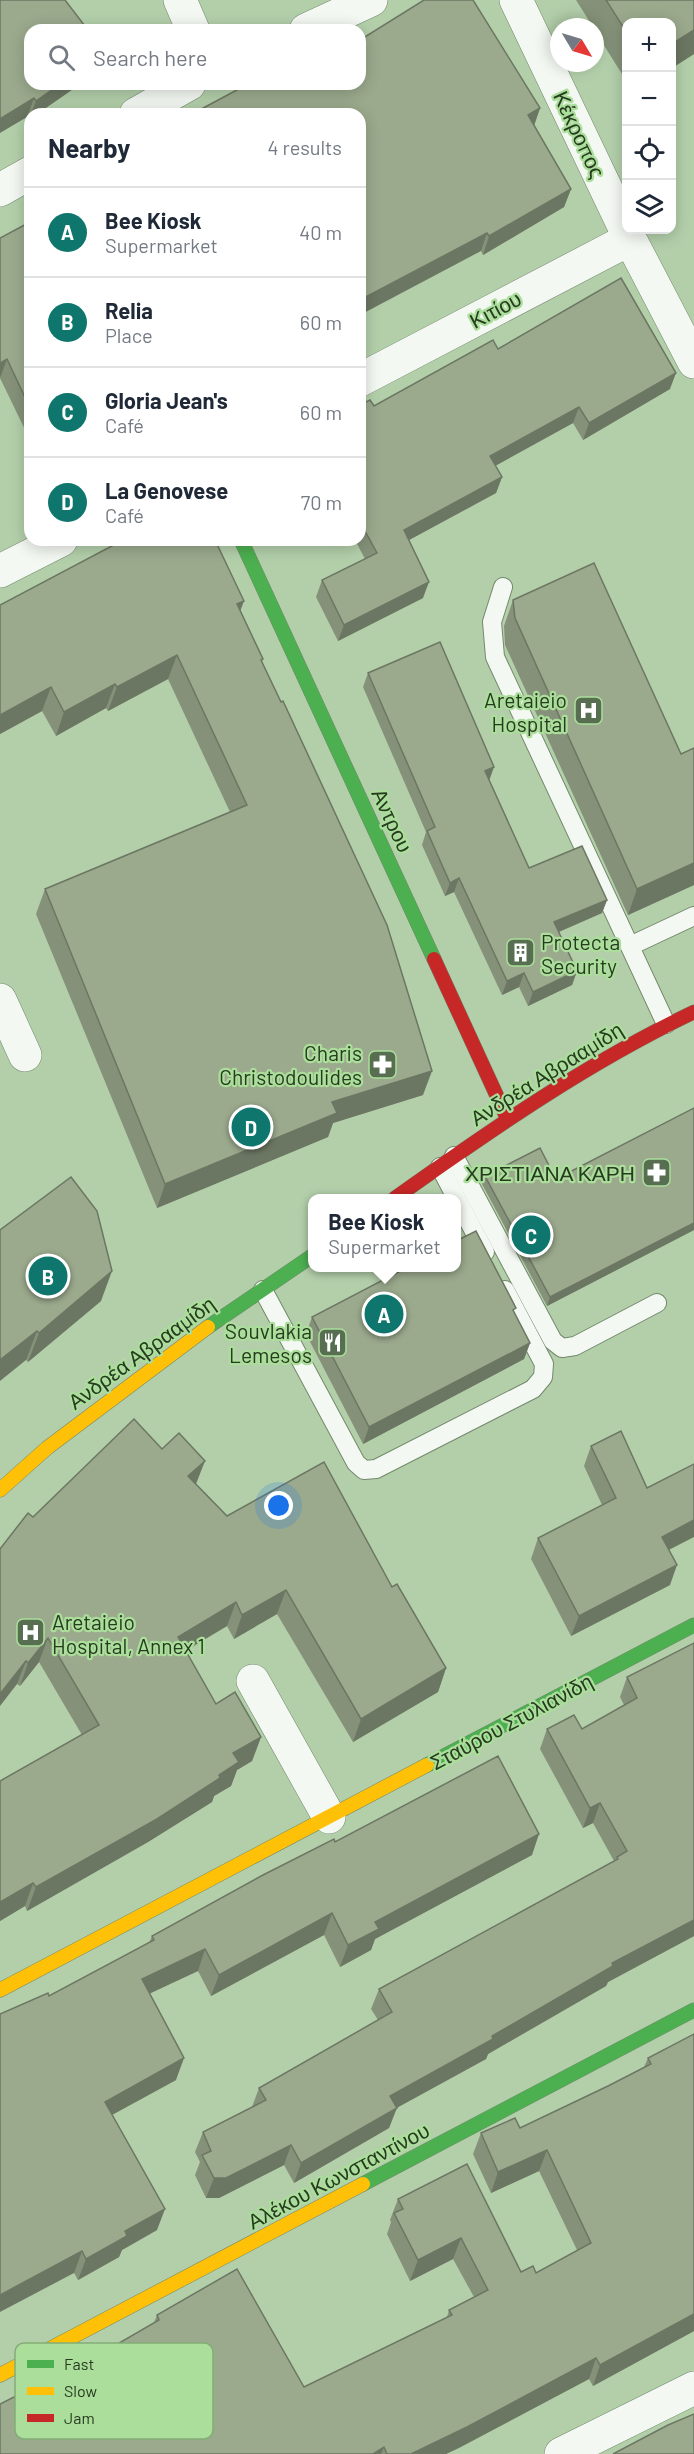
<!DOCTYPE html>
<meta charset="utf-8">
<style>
:root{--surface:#fff;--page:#f6f6f7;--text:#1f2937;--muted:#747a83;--line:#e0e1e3;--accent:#0f766e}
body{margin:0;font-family:Barlow,sans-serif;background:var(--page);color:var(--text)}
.controls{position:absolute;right:18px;top:18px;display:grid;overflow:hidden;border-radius:12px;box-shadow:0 3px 15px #0003}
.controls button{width:54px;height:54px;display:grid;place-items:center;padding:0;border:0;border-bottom:2px solid var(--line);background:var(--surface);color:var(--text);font:30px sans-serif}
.compass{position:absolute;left:550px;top:18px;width:54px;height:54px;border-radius:50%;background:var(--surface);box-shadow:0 3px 15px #0003;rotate:128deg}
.you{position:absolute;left:279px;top:1506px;width:21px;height:21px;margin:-15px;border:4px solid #fff;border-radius:50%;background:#1a73e8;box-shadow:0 0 0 9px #1a73e833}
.badge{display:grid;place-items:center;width:39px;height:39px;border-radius:50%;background:var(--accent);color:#fff;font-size:20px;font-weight:700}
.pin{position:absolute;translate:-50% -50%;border:3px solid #fff;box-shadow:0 2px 6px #0006}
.popup{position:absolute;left:308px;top:1194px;width:153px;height:78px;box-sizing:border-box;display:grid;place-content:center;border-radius:12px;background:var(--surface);filter:drop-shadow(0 2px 4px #0005);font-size:20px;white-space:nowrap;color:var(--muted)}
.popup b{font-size:22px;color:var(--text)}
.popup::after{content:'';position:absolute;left:50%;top:100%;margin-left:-12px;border:12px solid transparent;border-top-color:var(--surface)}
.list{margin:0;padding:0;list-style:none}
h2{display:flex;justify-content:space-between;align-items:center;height:78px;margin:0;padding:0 24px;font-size:26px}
h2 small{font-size:20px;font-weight:400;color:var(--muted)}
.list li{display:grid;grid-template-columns:39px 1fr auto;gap:18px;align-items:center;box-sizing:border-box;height:90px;padding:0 24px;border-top:2px solid var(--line)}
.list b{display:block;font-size:22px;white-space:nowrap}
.list p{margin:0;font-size:20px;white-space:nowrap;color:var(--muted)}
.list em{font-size:20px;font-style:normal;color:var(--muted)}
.icon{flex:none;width:33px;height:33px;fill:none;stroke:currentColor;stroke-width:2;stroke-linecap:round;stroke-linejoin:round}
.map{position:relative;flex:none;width:694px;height:2454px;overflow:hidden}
.search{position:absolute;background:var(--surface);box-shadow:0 3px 15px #0003;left:24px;top:24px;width:342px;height:66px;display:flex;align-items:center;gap:15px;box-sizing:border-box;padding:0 21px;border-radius:18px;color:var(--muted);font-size:22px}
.panel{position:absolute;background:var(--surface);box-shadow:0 3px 15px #0003;left:24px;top:108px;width:342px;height:438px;border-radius:18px}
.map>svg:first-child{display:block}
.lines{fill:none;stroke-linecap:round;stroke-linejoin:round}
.lane-casing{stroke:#73896c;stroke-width:20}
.street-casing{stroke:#73896c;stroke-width:34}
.fast-casing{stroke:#73896c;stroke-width:15}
.slow-casing{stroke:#73896c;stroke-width:15}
.jam-casing{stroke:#73896c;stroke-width:15}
.lane{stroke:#f4f8f2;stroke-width:18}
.street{stroke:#f4f8f2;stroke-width:33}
.fast{stroke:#4caf50;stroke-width:14}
.slow{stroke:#ffc107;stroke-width:14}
.jam{stroke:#c62828;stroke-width:14}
.wall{fill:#859279}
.shaded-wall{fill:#6c7763}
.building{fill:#9baa8d;stroke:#6c7763;stroke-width:1.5}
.labels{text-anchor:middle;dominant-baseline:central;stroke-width:4.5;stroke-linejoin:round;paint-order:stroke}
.street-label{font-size:21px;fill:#263b1f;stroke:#abde9b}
.poi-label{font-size:21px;fill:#263b1f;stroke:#abde9b;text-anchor:end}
.key{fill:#abde9b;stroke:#83ad76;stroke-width:1.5}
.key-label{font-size:16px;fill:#263b1f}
</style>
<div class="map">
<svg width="694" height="2454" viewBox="0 0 694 2454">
<rect width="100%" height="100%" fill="#b3cfaa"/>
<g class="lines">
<defs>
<g id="lane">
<path d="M503,587l-11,35 3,35 171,367"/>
<path d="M630,946l64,-30"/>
<path d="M454,1156l99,185 9,7 13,-2 82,-43"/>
<path d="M440,1167l45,85"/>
<path d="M263,1290l93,173 8,7 12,-1 157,-80 10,-12 1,-13 -39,-74"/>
</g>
<g id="street">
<path d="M180,0l13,30"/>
<path d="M516,0l114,239 64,123"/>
<path d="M306,30l65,-30"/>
<path d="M136,114l53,-30"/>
<path d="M0,190l30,-17"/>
<path d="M360,380l270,-141"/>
<path d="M0,571l61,-31"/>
<path d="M0,1000l25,55"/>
<path d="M253,1681l76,136"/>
<path d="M561,2454l133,-66"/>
</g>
<g id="fast">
<path d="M241,540l193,419"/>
<path d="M208,1327l104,-71"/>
<path d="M427,1765l267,-140"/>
<path d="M363,2184l331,-174"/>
</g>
<g id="slow">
<path d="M0,1490l47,-42 161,-121"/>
<path d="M0,1990l427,-225"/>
<path d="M0,2375l363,-191"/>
</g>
<g id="jam">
<path d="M434,959l73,159"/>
<path d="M395,1198c96,-68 192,-135 299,-186"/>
</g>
</defs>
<!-- lane casing -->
<use href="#lane" class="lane-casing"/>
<!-- street casing -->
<use href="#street" class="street-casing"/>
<!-- fast casing -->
<use href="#fast" class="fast-casing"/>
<!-- slow casing -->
<use href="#slow" class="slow-casing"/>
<!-- jam casing -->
<use href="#jam" class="jam-casing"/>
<!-- lane -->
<use href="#lane" class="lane"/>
<!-- street -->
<use href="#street" class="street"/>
<!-- fast -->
<use href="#fast" class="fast"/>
<!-- slow -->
<use href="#slow" class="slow"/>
<!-- jam -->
<use href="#jam" class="jam"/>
</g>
<!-- wall -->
<g class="wall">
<path d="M576,0h118v54l-22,14v-46h-45v60l-32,-51v-4h-2z"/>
<path d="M30,30l46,57 -39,27h-7v5l-1,1 -2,-3z"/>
<path d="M245,84h115l180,24 -6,17 37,64 -7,18 -81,48 -2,-4 -237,-165z"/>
<path d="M30,222v218l-30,-62z"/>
<path d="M498,349l172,40 -87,51 -10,-17 -78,43 7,11 -6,16 -87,47 14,58 -85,43 -22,-44 6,-17 43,-21 -10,-19h5v-135l14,1z"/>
<path d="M121,540h94l26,71 22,48 -1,2 161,434 -90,28 -5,14 -171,71 -121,-294 9,-25 185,-77 -62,-133 -60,32 -2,-3 -50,28 -14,-25 -42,23v-129l120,-63z"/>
<path d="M513,600l168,154 13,-6v137l-66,30 -123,-270 -1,-19z"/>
<path d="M368,673l121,108 40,87 78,32 -5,13 -43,19 18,39 -5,14 -44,21 -9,-19 -17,8 -48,-103 -9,4 -23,-51 4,-13 -63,-145z"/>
<path d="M694,1108v122l-147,76 -65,-122 3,-8 71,3z"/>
<path d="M0,1230l101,71 -73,61 -2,-2z"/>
<path d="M514,1313l16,30 -6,16 -161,85 -57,-110 6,-17z"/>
<path d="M591,1446l78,104 1,35 -99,51 -40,-77 7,-21 64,-33 -18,-39z"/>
<path d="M196,1485l31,31 165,71 54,81 -8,24 -85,50 -76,-128 -43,25 -7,-13 -41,25 30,53 45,33 -9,24 -15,9 -6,16 -17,10 -2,6 -64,40 -121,69 -2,-5 -25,15v-140l82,-46 -43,-73 -19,24 -3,-2 16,-167z"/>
<path d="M694,1643v293l-86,46 -2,4 -118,68 -2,5 -90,49 -7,20 -95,55 -10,-18 -65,33h-13l-11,-23 5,-13 -5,-10 8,-20 49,-25 7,-19 119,-68 -7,-11 8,-20 235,-128 -21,-38 -10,5 -43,-79 7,-20h35l42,-24 -4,-8 7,-20z"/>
<path d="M335,1842l197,13 -157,84 -4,11 -31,17 -16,-32 -113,61 -13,-25 -49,22 27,87 -64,35 45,115 -35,20 -3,7 -41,23 -4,-7 -25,-277 100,-53 3,-7z"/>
<path d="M694,2034v297l-101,55 -4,-7 -143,75h-446l23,-55 131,-76 3,-8 147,72 143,-70 2,-7 25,-13 -21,-38 -43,22 -23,-47 4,-12 -1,-2 8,-21 123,73 15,1 41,-23 -38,-79 -48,22 -18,-39 8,-21 39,-5 88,-42 36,-19 4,-9z"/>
</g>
<!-- shaded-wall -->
<g class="shaded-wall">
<path d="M694,30v24l-22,14v-24z"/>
<path d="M60,84h17l-1,3 -39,27h-6l5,-13z"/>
<path d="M34,98l-7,19 -27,16v-14z"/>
<path d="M540,108l-6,18 -6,-11z"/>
<path d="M571,189l-7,18 -81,48 6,-19z"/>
<path d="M487,233l-6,18 -121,64v-15z"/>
<path d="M7,359l-7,19v-15z"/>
<path d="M676,373l-6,16 -87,51 6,-17z"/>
<path d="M579,407l-6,16 -89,49 6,-16z"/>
<path d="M502,477l-6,16 -98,53 6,-16z"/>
<path d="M429,582l-6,16 -85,43 6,-16z"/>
<path d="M244,601l-9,24 2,-21z"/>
<path d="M177,655l-9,24 -60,32 9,-24z"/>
<path d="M115,684l-9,24 -50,28 8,-24z"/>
<path d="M51,687l-9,24 -42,23v-19z"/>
<path d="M494,767l-5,14 -4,-10z"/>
<path d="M694,863v22l-66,30 9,-26z"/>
<path d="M459,878l-5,14 -9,4 5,-13z"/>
<path d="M607,900l-5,13 -53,23 5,-14z"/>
<path d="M577,971l-5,14 -44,21 5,-14z"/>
<path d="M524,973l-5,14 -17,8 5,-14z"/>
<path d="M432,1071l-9,24 -90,28 -5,14 -171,71 8,-24 167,-82z"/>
<path d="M694,1223v7l-147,76 3,-9z"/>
<path d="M112,1271l-11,30 -73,61 11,-29z"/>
<path d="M37,1331l-11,29 -26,21v-21z"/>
<path d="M530,1343l-6,16 -161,85 6,-17z"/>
<path d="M205,1461l-9,23 -8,-8z"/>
<path d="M694,1520v17l-39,20 7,-20z"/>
<path d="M677,1565l-7,20 -99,51 8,-20z"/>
<path d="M286,1590l-9,24 -43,25 8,-24z"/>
<path d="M236,1602l-9,24 -58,34 9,-23z"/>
<path d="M48,1638l-9,24 -19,24 8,-23z"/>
<path d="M26,1661l-9,23 -17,22v-12z"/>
<path d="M446,1668l-8,24 -85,50 8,-23z"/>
<path d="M261,1737l-9,24 -15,9 -6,16 -17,10 -2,6 -64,40 -121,69 9,-24 183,-112 14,-22z"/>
<path d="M600,1803l-7,20 -10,5 7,-20z"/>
<path d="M539,1834l-7,21 -157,84 -4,11 -31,17 8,-22 27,-23z"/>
<path d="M33,1883l-8,23 -25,15v-19z"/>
<path d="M332,1913l-8,22 -113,61 8,-21z"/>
<path d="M694,1920v16l-86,46 -2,4 -118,68 -2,5 -104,57 8,-20 222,-133z"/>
<path d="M205,1949l-7,22 -64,30 8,-22z"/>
<path d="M184,2058l-8,22 -79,43 8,-21z"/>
<path d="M397,2108l-8,20 -95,55 7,-20z"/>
<path d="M291,2145l-7,20 -65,33h-13l8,-20z"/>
<path d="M547,2150l-8,21 -48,22 7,-21z"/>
<path d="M165,2209l-8,21 -35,20 -3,7 -41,23 8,-21 39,-28z"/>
<path d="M461,2238l-8,21 -43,22 8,-21z"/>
<path d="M82,2251l-8,22 -74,39v-17z"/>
<path d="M694,2314v17l-101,55 7,-21z"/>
<path d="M596,2358l-7,21 -130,69 -13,6h-35z"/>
<path d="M384,2447l-3,7h-8z"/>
</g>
<!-- building -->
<g class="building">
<path d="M0,0h65l23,30h-58v54h30l-24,17 -2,-3 -34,21z"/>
<path d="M424,0h49l67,108 -12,7 43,74 -82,47 -2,-3 -127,67v-186h-168l56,-30h112v-44z"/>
<path d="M606,0h88v30l-22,14v-22h-45v11z"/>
<path d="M30,222v186l-23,-49 -7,4v-125z"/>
<path d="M621,278l55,95 -87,50 -10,-16 -89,49 12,21 -98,53 25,52 -85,43 -22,-45 55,-27 -17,-31v-117l10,-5 4,6 119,-66 5,9z"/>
<path d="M123,540h92l29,61 -7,3 26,55 -2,1 20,42 2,-1 104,224 45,146 -100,31 5,11 -172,71 -120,-295 202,-84 -70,-150 -60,32 -2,-3 -51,28 -13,-25 -51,28v-110z"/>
<path d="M594,563l87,191 13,-6v115l-57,26 -122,-271 -2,-18z"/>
<path d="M440,642l54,125 -9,4 44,97 53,-22 25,54 -53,22 23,49 -44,21 -9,-19 -17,8 -48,-103 -9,5 -23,-52 8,-4 -67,-154z"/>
<path d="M694,1108v115l-144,74 -65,-121 55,-28 16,31z"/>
<path d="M71,1177l26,34 15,60 -73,62 -2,-2 -37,29v-130z"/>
<path d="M476,1231l40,77 -3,2 17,33 -161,84 -57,-110 94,-49h50v-27z"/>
<path d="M134,1419l28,30 17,-16 26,28 -17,15 39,40 97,-54 68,125 5,-3 49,84 -85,51 -75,-129 -44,25 -6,-13 -58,35 38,67 19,-12 26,45 -28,16 6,9 -20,13 1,3 -63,41 -121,68 -3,-4 -33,19v-121l99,-56 -51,-87 -20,25 -2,-2 -26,33v-145l28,-36 5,4z"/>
<path d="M621,1431l26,57 47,-24v56l-32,17 15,28 -98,51 -41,-78 78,-40 -25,-52z"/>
<path d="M694,1643v277l-82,43 1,3 -121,70 1,3 -103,57 7,12 -96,55 -10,-18 -65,33h-12l-12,-23 9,-4 -8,-19 63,-32 -7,-12 133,-76 -13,-23 239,-130 -1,-2 10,-6 -27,-48 -10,5 -43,-79 27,-14 8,14 55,-31 -10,-21z"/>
<path d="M498,1756l41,78 -164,88 4,7 -31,16 -16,-32 -113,62 -14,-26 -63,30 42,79 -79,44 60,107 -40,22 2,5 -41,23 -4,-8 -82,44v-281l48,-21 1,3 105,-56 -2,-4 111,-61 71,-36 1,3z"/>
<path d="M694,2034v280l-94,51 -4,-7 -129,69 -56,27h-24l-3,-7 -11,7h-373v-50l20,-10 3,5 136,-79 -2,-5 80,-46 67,118 148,-72 -3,-5 39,-20 -27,-52 -43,22 -24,-47 9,-4 -5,-10 69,-35 54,108 12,-6 3,7 55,-30 -44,-93 -49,22 -17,-39 34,-15 5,10 88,-42 43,-22 -3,-6z"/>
<path d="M694,2414v40h-81l55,-29z"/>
</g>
<!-- icons -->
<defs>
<symbol id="hospital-square" viewBox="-11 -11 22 22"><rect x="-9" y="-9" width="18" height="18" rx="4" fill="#576f50" stroke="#abde9b"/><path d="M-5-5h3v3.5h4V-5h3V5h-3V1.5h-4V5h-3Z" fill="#fff"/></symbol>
<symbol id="building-square" viewBox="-11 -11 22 22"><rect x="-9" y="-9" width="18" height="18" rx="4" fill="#576f50" stroke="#abde9b"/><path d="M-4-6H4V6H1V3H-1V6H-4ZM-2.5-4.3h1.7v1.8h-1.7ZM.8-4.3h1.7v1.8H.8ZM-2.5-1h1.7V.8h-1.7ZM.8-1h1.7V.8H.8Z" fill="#fff"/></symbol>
<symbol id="pharmacy-square" viewBox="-11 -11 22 22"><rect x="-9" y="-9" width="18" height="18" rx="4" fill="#576f50" stroke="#abde9b"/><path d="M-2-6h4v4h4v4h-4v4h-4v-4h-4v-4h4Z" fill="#fff"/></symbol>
<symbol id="restaurant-square" viewBox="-11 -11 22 22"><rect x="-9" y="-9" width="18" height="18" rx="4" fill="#576f50" stroke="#abde9b"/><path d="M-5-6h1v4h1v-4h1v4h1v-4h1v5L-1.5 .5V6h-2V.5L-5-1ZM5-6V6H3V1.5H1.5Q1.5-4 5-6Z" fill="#fff"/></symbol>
</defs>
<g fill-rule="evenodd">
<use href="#hospital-square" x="572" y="694" width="33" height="33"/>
<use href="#building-square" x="504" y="936" width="33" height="33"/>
<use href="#pharmacy-square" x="366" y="1048" width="33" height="33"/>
<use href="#pharmacy-square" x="640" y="1156" width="33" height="33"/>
<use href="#restaurant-square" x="316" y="1326" width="33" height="33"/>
<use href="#hospital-square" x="14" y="1616" width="33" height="33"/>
</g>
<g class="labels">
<!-- street labels -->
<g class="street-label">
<text transform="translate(580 134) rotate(65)">Κέκροπος</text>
<text transform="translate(495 309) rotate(-28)">Κιτίου</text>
<text transform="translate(393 820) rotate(65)">Αντρου</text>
<text transform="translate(546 1073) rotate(-32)">Ανδρέα Αβρααμίδη</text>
<text transform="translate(141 1352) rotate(-36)">Ανδρέα Αβρααμίδη</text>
<text transform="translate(511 1721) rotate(-28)">Σταύρου Στυλιανίδη</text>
<text transform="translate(338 2175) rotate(-28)">Αλέκου Κωνσταντίνου</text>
</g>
<!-- poi labels -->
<g class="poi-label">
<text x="567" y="699">Aretaieio<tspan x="567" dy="24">Hospital</tspan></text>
<text x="541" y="941" text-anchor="start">Protecta<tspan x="541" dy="24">Security</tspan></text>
<text x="362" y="1052">Charis<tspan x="362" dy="24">Christodoulides</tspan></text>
<text x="635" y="1172">ΧΡΙΣΤΙΑΝΑ ΚΑΡΗ</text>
<text x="312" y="1330">Souvlakia<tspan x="312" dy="24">Lemesos</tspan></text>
<text x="52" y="1621" text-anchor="start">Aretaieio<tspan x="52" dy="24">Hospital, Annex 1</tspan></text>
</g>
</g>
<!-- legend -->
<rect x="15" y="2343" width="198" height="96" rx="9" class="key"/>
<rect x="27" y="2360" width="27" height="8" fill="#4caf50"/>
<rect x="27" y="2387" width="27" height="8" fill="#ffc107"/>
<rect x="27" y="2414" width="27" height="8" fill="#c62828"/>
<g class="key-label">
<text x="64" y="2370">Fast</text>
<text x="64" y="2397">Slow</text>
<text x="64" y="2424">Jam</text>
</g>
</svg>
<div class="controls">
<button>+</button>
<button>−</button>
<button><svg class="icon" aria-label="locate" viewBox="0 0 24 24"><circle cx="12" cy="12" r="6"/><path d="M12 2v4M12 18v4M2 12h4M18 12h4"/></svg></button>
<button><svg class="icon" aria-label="layers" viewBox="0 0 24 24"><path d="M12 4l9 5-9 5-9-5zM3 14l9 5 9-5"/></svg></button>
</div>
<svg class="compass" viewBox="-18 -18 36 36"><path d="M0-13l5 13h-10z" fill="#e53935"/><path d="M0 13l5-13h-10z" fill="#747a83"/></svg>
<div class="you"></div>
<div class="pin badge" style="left:384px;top:1314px">A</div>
<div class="popup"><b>Bee Kiosk</b>Supermarket</div>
<div class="pin badge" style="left:48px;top:1276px">B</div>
<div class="pin badge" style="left:531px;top:1235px">C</div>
<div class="pin badge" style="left:251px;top:1127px">D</div>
<div class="search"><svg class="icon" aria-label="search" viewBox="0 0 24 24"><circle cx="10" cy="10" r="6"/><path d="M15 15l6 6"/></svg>Search here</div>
<section class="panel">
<h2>Nearby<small>4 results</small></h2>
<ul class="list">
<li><span class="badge">A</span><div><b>Bee Kiosk</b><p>Supermarket</p></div><em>40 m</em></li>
<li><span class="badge">B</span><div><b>Relia</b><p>Place</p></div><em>60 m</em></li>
<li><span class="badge">C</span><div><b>Gloria Jean's</b><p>Café</p></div><em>60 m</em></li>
<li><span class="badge">D</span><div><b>La Genovese</b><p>Café</p></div><em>70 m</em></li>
</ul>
</section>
</div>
